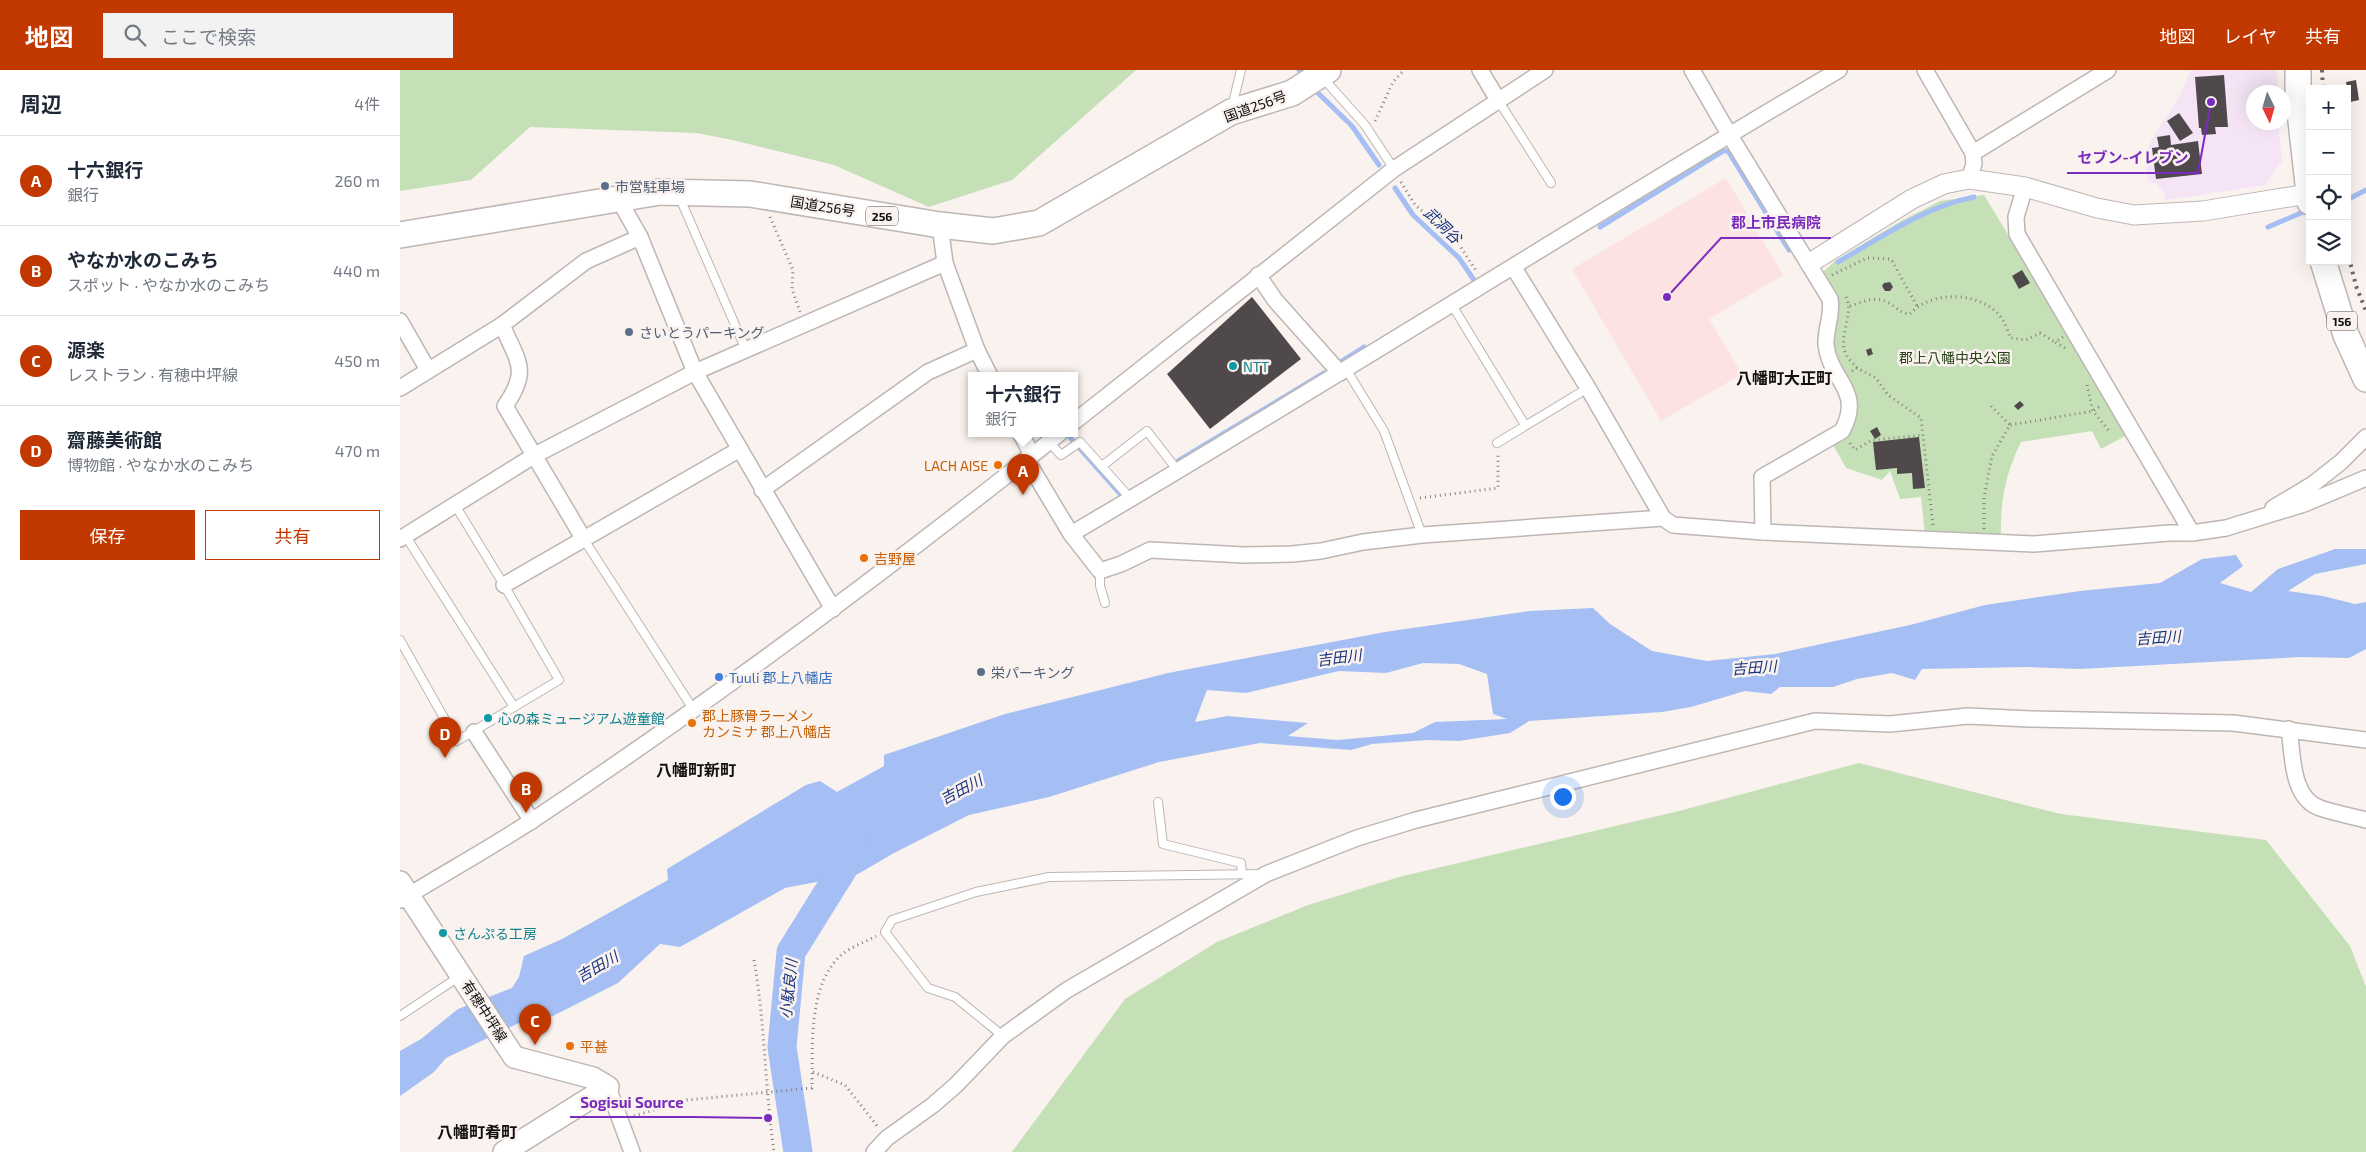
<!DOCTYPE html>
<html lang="ja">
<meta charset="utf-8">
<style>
:root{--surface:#fff;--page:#f2f2f3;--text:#1f2937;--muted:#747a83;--line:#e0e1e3;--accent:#c13900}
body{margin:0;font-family:"Exo 2","Noto Sans JP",sans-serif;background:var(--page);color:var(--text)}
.controls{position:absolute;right:15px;top:15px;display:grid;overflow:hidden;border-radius:0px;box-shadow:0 5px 20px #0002}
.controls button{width:45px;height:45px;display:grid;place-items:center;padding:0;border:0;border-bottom:1px solid var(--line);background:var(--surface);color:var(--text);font:25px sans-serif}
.compass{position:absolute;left:1846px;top:15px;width:45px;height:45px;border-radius:50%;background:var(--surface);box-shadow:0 5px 20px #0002;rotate:175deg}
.you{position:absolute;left:1162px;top:726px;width:18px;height:18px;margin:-12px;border:4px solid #fff;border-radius:50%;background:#1a73e8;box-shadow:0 0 0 8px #1a73e833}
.badge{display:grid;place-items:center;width:32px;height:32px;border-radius:50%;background:var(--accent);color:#fff;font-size:16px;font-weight:700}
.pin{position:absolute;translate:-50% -41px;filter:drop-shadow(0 1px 2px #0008)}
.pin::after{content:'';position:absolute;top:26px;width:18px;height:15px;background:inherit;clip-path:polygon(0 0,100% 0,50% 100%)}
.popup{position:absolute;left:568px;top:302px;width:110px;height:65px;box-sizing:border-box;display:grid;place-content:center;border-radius:0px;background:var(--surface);filter:drop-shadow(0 1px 4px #0005);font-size:16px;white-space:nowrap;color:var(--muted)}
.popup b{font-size:19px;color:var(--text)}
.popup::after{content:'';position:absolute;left:50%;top:100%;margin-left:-10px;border:10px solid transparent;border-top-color:var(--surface)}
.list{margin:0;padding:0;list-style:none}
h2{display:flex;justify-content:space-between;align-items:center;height:65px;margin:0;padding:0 20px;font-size:21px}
h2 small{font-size:16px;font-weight:400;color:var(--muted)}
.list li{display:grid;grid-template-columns:32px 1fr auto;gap:15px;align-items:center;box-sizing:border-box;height:90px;padding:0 20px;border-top:1px solid var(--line)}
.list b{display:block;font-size:19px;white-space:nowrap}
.list p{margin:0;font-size:16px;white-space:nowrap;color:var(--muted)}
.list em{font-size:16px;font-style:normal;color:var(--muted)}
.actions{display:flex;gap:10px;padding:15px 20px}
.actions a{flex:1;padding:11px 0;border:1px solid var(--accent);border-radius:0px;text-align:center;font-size:18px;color:var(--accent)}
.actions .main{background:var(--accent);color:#fff}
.icon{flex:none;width:28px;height:28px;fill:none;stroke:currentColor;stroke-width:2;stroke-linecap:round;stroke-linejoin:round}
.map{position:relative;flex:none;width:1966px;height:1082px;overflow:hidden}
header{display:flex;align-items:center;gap:30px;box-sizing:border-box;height:70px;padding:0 25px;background:var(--accent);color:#fff}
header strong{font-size:24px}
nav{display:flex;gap:28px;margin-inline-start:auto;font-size:18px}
.search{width:350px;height:45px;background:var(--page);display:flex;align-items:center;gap:12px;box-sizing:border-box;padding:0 18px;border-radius:0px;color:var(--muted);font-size:19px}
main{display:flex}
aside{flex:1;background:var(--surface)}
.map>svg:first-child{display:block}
.commercial{fill:#f4e4f6}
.medical{fill:#fde2e3}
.green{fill:#c5e0b7}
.water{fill:#a5bff4;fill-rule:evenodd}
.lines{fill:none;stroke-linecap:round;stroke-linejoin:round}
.stream{stroke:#a5bff4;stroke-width:5}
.river{stroke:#a5bff4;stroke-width:29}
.building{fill:#4f494c}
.service-casing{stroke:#bdb6b3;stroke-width:10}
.minor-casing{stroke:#bdb6b3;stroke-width:18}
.tertiary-casing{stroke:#bdb6b3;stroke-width:21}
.secondary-casing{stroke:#bdb6b3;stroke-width:24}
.trunk-casing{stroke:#bdb6b3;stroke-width:28}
.path{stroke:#84807d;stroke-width:3;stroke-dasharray:1 4;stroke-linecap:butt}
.service{stroke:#fff;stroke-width:8}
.minor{stroke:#fff;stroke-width:15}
.tertiary{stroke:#fff;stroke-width:19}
.secondary{stroke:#fff;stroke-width:21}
.trunk{stroke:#fff;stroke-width:25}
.rail{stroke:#6c6866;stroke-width:4;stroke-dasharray:2.5 5;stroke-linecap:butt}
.service-dot{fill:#5c6f8a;stroke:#f9f2ee;stroke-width:2}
.culture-dot{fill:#0f9aa8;stroke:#f9f2ee;stroke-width:2}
.food-dot{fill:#e8710a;stroke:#f9f2ee;stroke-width:2}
.shop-dot{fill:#3f7fe0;stroke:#f9f2ee;stroke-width:2}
.labels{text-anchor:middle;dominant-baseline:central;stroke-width:5;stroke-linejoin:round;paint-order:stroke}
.shield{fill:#f9f2ee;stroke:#575452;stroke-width:1}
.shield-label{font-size:12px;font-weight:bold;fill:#12100f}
.street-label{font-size:14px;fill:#12100f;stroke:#f9f2ee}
.service-label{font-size:14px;fill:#4e5e75;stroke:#f9f2ee;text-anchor:start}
.park-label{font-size:14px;fill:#264114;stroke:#f9f2ee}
.culture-label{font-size:14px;fill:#0d838f;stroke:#f9f2ee;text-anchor:start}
.food-label{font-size:14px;fill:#c56008;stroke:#f9f2ee;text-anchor:start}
.shop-label{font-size:14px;fill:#366cbe;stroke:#f9f2ee;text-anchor:start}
.water-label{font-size:15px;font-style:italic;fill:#18347e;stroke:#f9f2ee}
.quarter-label{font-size:16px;font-weight:bold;fill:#12100f;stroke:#f9f2ee}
.leader{fill:none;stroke:#7b2cbf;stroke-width:2}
.callout-dot{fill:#7b2cbf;stroke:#f9f2ee;stroke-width:2}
.callout-label{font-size:15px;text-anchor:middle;font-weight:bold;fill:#7b2cbf;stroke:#f9f2ee;stroke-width:5;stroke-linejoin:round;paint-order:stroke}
</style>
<header>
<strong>地図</strong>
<div class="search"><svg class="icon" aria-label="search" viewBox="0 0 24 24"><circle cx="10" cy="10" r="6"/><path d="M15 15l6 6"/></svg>ここで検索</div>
<nav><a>地図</a><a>レイヤ</a><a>共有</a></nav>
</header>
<main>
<aside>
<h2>周辺<small>4件</small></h2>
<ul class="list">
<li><span class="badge">A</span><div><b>十六銀行</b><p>銀行</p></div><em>260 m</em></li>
<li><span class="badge">B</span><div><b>やなか水のこみち</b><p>スポット · やなか水のこみち</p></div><em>440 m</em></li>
<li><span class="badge">C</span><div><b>源楽</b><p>レストラン · 有穂中坪線</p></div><em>450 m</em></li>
<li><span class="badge">D</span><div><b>齋藤美術館</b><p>博物館 · やなか水のこみち</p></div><em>470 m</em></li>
</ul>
<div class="actions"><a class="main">保存</a><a>共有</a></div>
</aside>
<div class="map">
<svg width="1966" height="1082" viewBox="0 0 1966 1082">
<rect width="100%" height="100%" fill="#f9f2ee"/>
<!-- commercial -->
<path class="commercial" d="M1791,0h86v22h-23v30l24,1 4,38 -17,24 -99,15 -1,-6 -9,-11h-6l-4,-10 -1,-16 7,-18 27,-42z"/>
<!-- medical -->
<path class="medical" d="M1326,108l57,97 -74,44 33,55 -81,47 -89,-152z"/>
<!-- green -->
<g class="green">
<path d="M0,0h736l-124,110 -83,27 -95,-42 -97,-24 -40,-8 -167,-6 -59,53 -71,11z"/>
<path d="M1584,125l145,239 -28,15 -9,-18 -71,11c-16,33 -21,60 -20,96l-76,-3 -4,-38 -21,2 -10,-28 -8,9 -36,-12 -15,-27 22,-52 -18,-34 -1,-17 4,-27 -2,-13 -13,-26 13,-12 65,-39 39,-20z"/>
<path d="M1459,693l202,51 205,26 84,106 16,41v165h-1354l113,-153 92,-57 91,-37 91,-28 280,-66z"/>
</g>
<!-- water -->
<path class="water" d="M1935,479h31v15l-51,10 -27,17 35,5 32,8 11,-2v47l-17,9 -49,-1 -220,12 -53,-2 -105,2 -7,11 -23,-7 -35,6 -24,8h-53l-9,7 -26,-3 -54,16 -29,5 -133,9 -19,12 -51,8 -32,-1 -55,4 -21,6 -91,-7 -101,19 -110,35 -80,18 -75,38 -36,21 -73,14 -105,59 -20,-3 -42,39 -79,40h-20l-73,35 -12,14 -34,24v-45l21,-12 37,-30 54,-21 7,-11 5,-21 38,-17 106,-59 -1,-11 139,-84 14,-4 17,11 47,-26v-11l121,-41 163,-41 217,-41 145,-21 63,-3 17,16 42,27 55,10 68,-7 135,-29 75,-20 95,-14 80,-8 42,-24 34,-4 7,11 -23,17 31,9 27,-23zM1023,593l36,1 28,10 6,40 14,5 -72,3 -22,11 -75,7 -50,-4 20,-13 -81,-7 -32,6 12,-32 39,3 93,-22 47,2z"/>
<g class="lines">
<!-- stream -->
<g class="stream">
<path d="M899,0l2,2"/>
<path d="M918,23l34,33 27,39"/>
<path d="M995,118l18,27 46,43 15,22"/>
<path d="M1947,130l19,-10"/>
<path d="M1200,157l123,-76h5l61,99"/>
<path d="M1868,157l40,-17"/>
<path d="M1438,192c44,-25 86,-55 136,-65"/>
<path d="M942,291l22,-14"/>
<path d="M667,364l55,62"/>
<path d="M778,391l146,-88"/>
</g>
<!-- river -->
<path class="river" d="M398,1082l-16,-105 9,-95 66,-106"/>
</g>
<!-- building -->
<g class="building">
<path d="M1824,5l4,52h-13l1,7 -14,1 -1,-7h-2l-4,-51z"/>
<path d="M1956,10l3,20 -9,2 -4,-20z"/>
<path d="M1779,43l14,20 -13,8 -13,-20z"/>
<path d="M1770,65l1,10 27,-4 4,33 -46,5 -4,-31 7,-1 -2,-10z"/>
<path d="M1622,200l8,13 -11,6 -7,-13z"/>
<path d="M1490,212l3,5 -3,4h-5l-3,-5 2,-3z"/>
<path d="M852,227l49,62 -91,70 -43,-55z"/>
<path d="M1471,278l2,6 -5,2 -2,-6z"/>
<path d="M1620,331l4,4 -6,5 -4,-4z"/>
<path d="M1477,357l4,8 -6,4 -5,-8z"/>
<path d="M1519,367l6,51 -12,1 -1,-16 -15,1v-6l-21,2 -3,-28z"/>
</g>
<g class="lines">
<defs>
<g id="service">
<path d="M923,8l42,47 29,44"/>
<path d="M1098,30l53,83"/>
<path d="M832,37l9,-37"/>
<path d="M279,126l67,154"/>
<path d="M1052,235l73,120"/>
<path d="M946,299l38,62 38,104"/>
<path d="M649,372l12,13 19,-13 51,57"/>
<path d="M1097,373l91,-55"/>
<path d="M702,396l45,-35 31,40"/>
<path d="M5,465l109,172"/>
<path d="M183,468l110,171"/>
<path d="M700,501v15l5,17"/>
<path d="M0,570l57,101 102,-61 -55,-95 -49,-80"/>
<path d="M758,732l5,42 78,19 1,11"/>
<path d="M0,946l60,-40"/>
<path d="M603,966l-48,-39 -27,-9 -43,-56 7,-12 84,-28 73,-15 213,-3"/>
</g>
<g id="minor">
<path d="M1080,0l18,30"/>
<path d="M1292,0l37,64 101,165c3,16 -5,30 -4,46 4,36 38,45 16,86l-80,46 1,55"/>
<path d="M1525,0l48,83 1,11 -5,15"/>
<path d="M1573,83l135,-83"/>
<path d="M1625,117l-9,30 1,17 175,299"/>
<path d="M218,128l22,39 55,135 138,237"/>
<path d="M540,155l5,38 32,87 13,26"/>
<path d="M1114,198l74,120 75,130"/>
<path d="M858,205l17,25 65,73"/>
<path d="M0,251l28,49"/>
<path d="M102,255c16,37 28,45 3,81l78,132"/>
<path d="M0,318l102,-63 84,-64 54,-24"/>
<path d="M674,352l320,-253 151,-99"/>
<path d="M621,364l11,21"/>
<path d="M626,389l45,75 29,37 21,-7 29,-14 94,5 48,-1 29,-3 42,-9 59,-7 241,-17 10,7 90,7 271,12 135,-11h23l34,-5 78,-24 62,-26"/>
<path d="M362,420l166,-118 49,-22"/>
<path d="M1873,438l40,-24 28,-22 25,-25"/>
<path d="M671,464c258,-151 510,-313 768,-464"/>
<path d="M0,469l135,-84 160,-83 250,-109"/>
<path d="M104,515l236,-136"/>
<path d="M1889,659c4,26 2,69 31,79 15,5 31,8 46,12"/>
<path d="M74,662l58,89"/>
<path d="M1,830c44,-27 89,-52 132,-80 181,-120 356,-251 526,-386"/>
<path d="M208,1017l24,65"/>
<path d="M474,1082l13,-14 46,-33 23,-20 47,-49 64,-46 199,-116 91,-36 59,-18 399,-99 75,3 78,-8 62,3 203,4 133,17"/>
</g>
<path id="tertiary" d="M1410,193l102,-64 32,-15 25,-5 56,8 72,21 37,7 69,-4 105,-17"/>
<path id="secondary" d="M0,812l114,175 79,21 15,9 -104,65"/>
<g id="trunk">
<path d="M1898,0v24l12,108"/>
<path d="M0,165l260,-43 90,2 190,31 53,6 46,-8 192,-111 61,-19 36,-23"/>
<path d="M1923,191l23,74 20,44"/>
</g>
</defs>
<!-- service casing -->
<use href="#service" class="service-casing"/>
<!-- minor casing -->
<use href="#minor" class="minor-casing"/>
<!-- tertiary casing -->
<use href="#tertiary" class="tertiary-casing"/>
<!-- secondary casing -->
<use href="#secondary" class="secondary-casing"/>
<!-- trunk casing -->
<use href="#trunk" class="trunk-casing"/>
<!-- path -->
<g class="path">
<path d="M975,51l18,-39 11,-12"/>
<path d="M1001,112l14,23 41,35 21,32"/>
<path d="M370,147l23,53 -1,19 8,23"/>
<path d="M1432,205l35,-17 24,1 26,47"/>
<path d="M1446,227c9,18 -10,41 1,59 2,4 7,8 10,12"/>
<path d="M1450,236c13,-4 26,-11 39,-3 9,5 10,10 21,11 22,-25 74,-23 93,6 3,5 5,13 8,18l15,2 14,-7 15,9"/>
<path d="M1663,267l-8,5 10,6"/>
<path d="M1452,301l5,-3 19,10 12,17 33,23 12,107"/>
<path d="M1687,315l6,26 16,20"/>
<path d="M1591,336l19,19"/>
<path d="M1450,373l5,7 17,-10 51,-5"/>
<path d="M1020,428l78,-10v-34"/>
<path d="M1584,459v-31l8,-42 18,-31 83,-14 9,-6"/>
<path d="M354,890c11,64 11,128 20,192"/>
<path d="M413,1002l32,13 33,42"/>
<path d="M234,1046l53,-16 125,-12c1,-43 -5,-107 33,-136 9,-6 22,-11 31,-16"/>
</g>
<!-- service -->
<use href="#service" class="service"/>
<!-- minor -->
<use href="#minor" class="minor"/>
<!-- tertiary -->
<use href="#tertiary" class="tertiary"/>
<!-- secondary -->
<use href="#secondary" class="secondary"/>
<!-- trunk -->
<use href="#trunk" class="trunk"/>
<!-- rail -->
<g class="rail">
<path d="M1922,0l1,19"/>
<path d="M1947,180l9,36 10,25"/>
</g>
</g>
<!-- markers -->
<g class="service-dot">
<circle cx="205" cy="116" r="5"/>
<circle cx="229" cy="262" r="5"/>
<circle cx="581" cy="602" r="5"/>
</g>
<g class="culture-dot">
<circle cx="833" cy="296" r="5"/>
<circle cx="88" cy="648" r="5"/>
<circle cx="43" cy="863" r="5"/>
</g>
<g class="food-dot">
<circle cx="598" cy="395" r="5"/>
<circle cx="464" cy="488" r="5"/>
<circle cx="292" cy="653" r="5"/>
<circle cx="170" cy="976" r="5"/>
</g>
<circle class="shop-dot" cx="319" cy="607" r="5"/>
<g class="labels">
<!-- shield labels -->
<g class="shield">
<rect x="466" y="136.5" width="32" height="19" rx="4"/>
<rect x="1927" y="241.5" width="30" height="19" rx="4"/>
</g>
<g class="shield-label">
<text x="482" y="146">256</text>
<text x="1942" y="251">156</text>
</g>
<!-- street labels -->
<g class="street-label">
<text transform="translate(855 36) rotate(-20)">国道256号</text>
<text transform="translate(423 136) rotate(9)">国道256号</text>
<text transform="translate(85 941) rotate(57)">有穂中坪線</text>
</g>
<!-- service labels -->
<g class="service-label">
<text x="215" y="116">市営駐車場</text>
<text x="239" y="262">さいとうパーキング</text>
<text x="591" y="602">栄パーキング</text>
</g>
<!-- park labels -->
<g class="park-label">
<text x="1555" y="287">郡上八幡中央公園</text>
</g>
<!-- culture labels -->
<g class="culture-label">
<text x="843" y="296">NTT</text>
<text x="98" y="648">心の森ミュージアム遊童館</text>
<text x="53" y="863">さんぷる工房</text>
</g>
<!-- food labels -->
<g class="food-label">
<text x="588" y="395" text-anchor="end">LACH AISE</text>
<text x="474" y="488">吉野屋</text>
<text x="302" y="645">郡上豚骨ラーメン<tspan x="302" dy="16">カンミナ 郡上八幡店</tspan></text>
<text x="180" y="976">平甚</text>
</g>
<!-- shop labels -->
<g class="shop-label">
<text x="329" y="607">Tuuli 郡上八幡店</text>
</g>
<!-- water labels -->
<g class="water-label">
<text transform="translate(1043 155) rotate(44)">武洞谷</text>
<text transform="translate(1758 567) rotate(-4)">吉田川</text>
<text transform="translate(939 587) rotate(-7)">吉田川</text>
<text transform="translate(1354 597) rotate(-4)">吉田川</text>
<text transform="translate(561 719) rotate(-28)">吉田川</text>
<text transform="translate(197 896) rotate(-30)">吉田川</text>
<text transform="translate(388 919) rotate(-84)">小駄良川</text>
</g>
<!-- quarter labels -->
<g class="quarter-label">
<text x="1384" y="307">八幡町大正町</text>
<text x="296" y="699">八幡町新町</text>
<text x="77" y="1061">八幡町肴町</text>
</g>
</g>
<!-- callouts -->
<path class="leader" d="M1811 32L1798 103H1667M1267 227L1321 168H1431M368 1048L294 1047H170"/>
<g class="callout-dot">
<circle cx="1811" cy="32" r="5"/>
<circle cx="1267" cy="227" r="5"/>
<circle cx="368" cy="1048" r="5"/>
</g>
<g class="callout-label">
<text x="1733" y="93">セブン-イレブン</text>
<text x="1376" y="158">郡上市民病院</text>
<text x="232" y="1038">Sogisui Source</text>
</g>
</svg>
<div class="controls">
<button>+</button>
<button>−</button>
<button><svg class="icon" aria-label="locate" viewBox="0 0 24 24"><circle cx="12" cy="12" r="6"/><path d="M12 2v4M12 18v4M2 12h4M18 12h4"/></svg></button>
<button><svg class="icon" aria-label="layers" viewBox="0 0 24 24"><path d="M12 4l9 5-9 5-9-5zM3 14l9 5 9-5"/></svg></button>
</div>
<svg class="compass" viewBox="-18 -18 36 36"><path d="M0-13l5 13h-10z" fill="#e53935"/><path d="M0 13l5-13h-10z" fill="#747a83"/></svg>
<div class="you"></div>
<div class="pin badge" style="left:623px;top:425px">A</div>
<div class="popup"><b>十六銀行</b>銀行</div>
<div class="pin badge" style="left:126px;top:743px">B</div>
<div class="pin badge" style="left:135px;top:975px">C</div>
<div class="pin badge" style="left:45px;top:688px">D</div>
</div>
</main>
